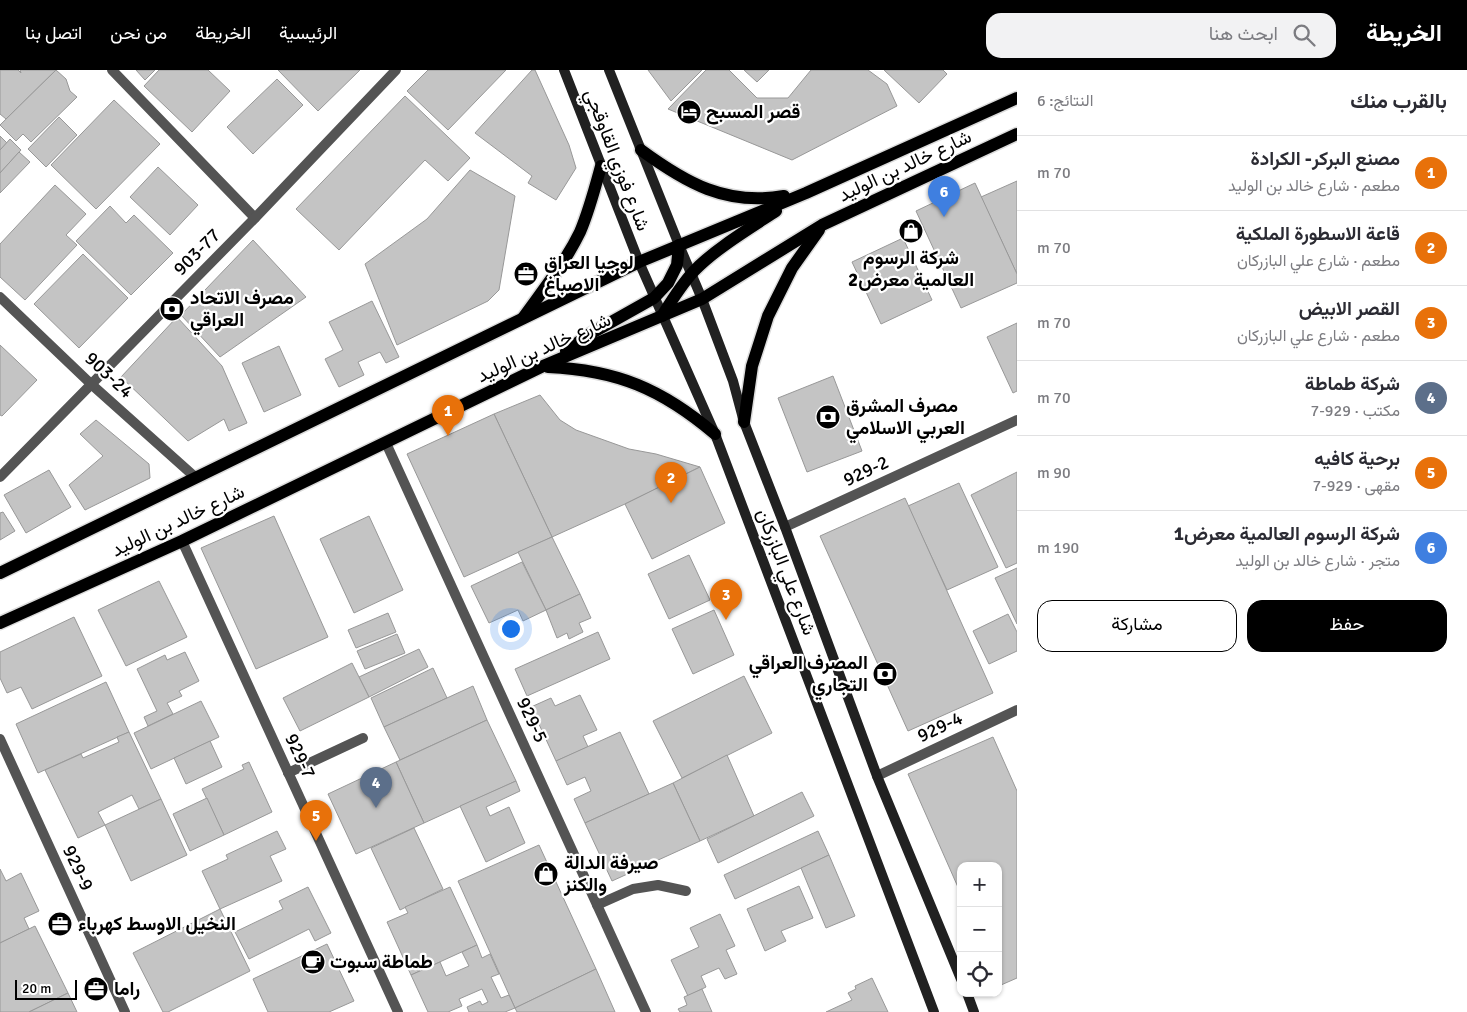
<!DOCTYPE html>
<html lang="ar">
<meta charset="utf-8">
<style>
:root{--surface:#fff;--page:#f2f2f3;--text:#2b2b33;--muted:#7c7c81;--line:#e1e1e2;--accent:#000}
body{margin:0;font-family:Signika,Vazirmatn,sans-serif;background:var(--page);color:var(--text);direction:rtl}
.controls{position:absolute;right:15px;bottom:15px;display:grid;overflow:hidden;border-radius:10px;box-shadow:0 1px 4px #0004}
.controls button{width:45px;height:45px;display:grid;place-items:center;padding:0;border:0;border-bottom:1px solid var(--line);background:var(--surface);color:var(--text);font:25px sans-serif}
.scale{position:absolute;left:15px;bottom:12px;width:62px;box-sizing:border-box;padding-left:5px;border:2px solid #000;border-top:0;font-size:14px;line-height:18px;white-space:nowrap;color:#000;-webkit-text-stroke:4px #fff;paint-order:stroke}
.you{position:absolute;left:510px;top:558px;width:18px;height:18px;margin:-12px;border:4px solid #fff;border-radius:50%;background:#1a73e8;box-shadow:0 0 0 8px #1a73e833}
.badge{display:grid;place-items:center;width:32px;height:32px;border-radius:50%;background:var(--accent);color:#fff;font-size:16px;font-weight:700}
.pin{position:absolute;translate:-50% -41px;filter:drop-shadow(0 1px 2px #0008)}
.pin::after{content:'';position:absolute;top:26px;width:18px;height:15px;background:inherit;clip-path:polygon(0 0,100% 0,50% 100%)}
.list{margin:0;padding:0;list-style:none}
h2{display:flex;justify-content:space-between;align-items:center;height:65px;margin:0;padding:0 20px;font-size:21px}
h2 small{font-size:16px;font-weight:400;color:var(--muted)}
.list li{display:grid;grid-template-columns:32px 1fr auto;gap:15px;align-items:center;box-sizing:border-box;height:75px;padding:0 20px;border-top:1px solid var(--line)}
.list b{display:block;font-size:19px;white-space:nowrap}
.list p{margin:0;font-size:16px;white-space:nowrap;color:var(--muted)}
.list em{font-size:16px;font-style:normal;color:var(--muted)}
.actions{display:flex;gap:10px;padding:15px 20px}
.actions a{flex:1;padding:11px 0;border:1px solid var(--accent);border-radius:15px;text-align:center;font-size:18px;color:var(--accent)}
.actions .main{background:var(--accent);color:#fff}
.icon{flex:none;width:28px;height:28px;fill:none;stroke:currentColor;stroke-width:2;stroke-linecap:round;stroke-linejoin:round}
.map{position:relative;flex:none;width:1017px;height:942px;overflow:hidden;direction:ltr}
header{display:flex;align-items:center;gap:30px;box-sizing:border-box;height:70px;padding:0 25px;background:var(--accent);color:#fff}
header strong{font-size:24px}
nav{display:flex;gap:28px;margin-inline-start:auto;font-size:18px}
.search{width:350px;height:45px;background:var(--page);display:flex;align-items:center;gap:12px;box-sizing:border-box;padding:0 18px;border-radius:15px;color:var(--muted);font-size:19px}
main{display:flex}
aside{flex:1;background:var(--surface)}
.map>svg:first-child{display:block}
.building{fill:#c4c4c4;stroke:#989898}
.lines{fill:none;stroke-linecap:round;stroke-linejoin:round}
.primary-casing{stroke:#dbdbdb;stroke-width:15}
.lane{stroke:#545454;stroke-width:10}
.street{stroke:#545454;stroke-width:10}
.secondary{stroke:#212121;stroke-width:10}
.primary{stroke:#000;stroke-width:12}
.labels{text-anchor:middle;dominant-baseline:central;stroke-width:4.5;stroke-linejoin:round;paint-order:stroke}
.poi-label{font-size:19px;font-weight:bold;fill:#000;stroke:#fff;text-anchor:start}
.street-label{font-size:19px;fill:#000;stroke:#fff}
</style>
<header>
<strong>الخريطة</strong>
<div class="search"><svg class="icon" aria-label="search" viewBox="0 0 24 24"><circle cx="10" cy="10" r="6"/><path d="M15 15l6 6"/></svg>ابحث هنا</div>
<nav><a>الرئيسية</a><a>الخريطة</a><a>من نحن</a><a>اتصل بنا</a></nav>
</header>
<main>
<aside>
<h2>بالقرب منك<small>النتائج: 6</small></h2>
<ul class="list">
<li><span class="badge" style="background:#e8710a">1</span><div><b>مصنع البركر- الكرادة</b><p>مطعم · شارع خالد بن الوليد</p></div><em>70 m</em></li>
<li><span class="badge" style="background:#e8710a">2</span><div><b>قاعة الاسطورة الملكية</b><p>مطعم · شارع علي البازركان</p></div><em>70 m</em></li>
<li><span class="badge" style="background:#e8710a">3</span><div><b>القصر الابيض</b><p>مطعم · شارع علي البازركان</p></div><em>70 m</em></li>
<li><span class="badge" style="background:#5c6f8a">4</span><div><b>شركة طماطة</b><p>مكتب · 929-7</p></div><em>70 m</em></li>
<li><span class="badge" style="background:#e8710a">5</span><div><b>برحية كافيه</b><p>مقهى · 929-7</p></div><em>90 m</em></li>
<li><span class="badge" style="background:#3f7fe0">6</span><div><b>شركة الرسوم العالمية معرض1</b><p>متجر · شارع خالد بن الوليد</p></div><em>190 m</em></li>
</ul>
<div class="actions"><a class="main">حفظ</a><a>مشاركة</a></div>
</aside>
<div class="map">
<svg width="1017" height="942" viewBox="0 0 1017 942">
<rect width="100%" height="100%" fill="#fff"/>
<!-- building -->
<g class="building">
<path d="M0,0h18l3,3 -1,-3h36l-50,49 -6,-5z"/>
<path d="M56,0l10,9 4,12 7,6 -46,45 -8,-8 -7,7 -16,-16z"/>
<path d="M136,0h19l-10,10z"/>
<path d="M159,0h49l22,21 -38,41 -48,-46z"/>
<path d="M278,0h82l-42,41z"/>
<path d="M428,0h78l-58,60 -41,-39z"/>
<path d="M532,0h3l34,75 7,23 -20,32 -28,-17 4,-7 -57,-43z"/>
<path d="M648,0h54l-31,31z"/>
<path d="M706,0h23l28,28h31l23,-28h57l19,14 10,22 -105,54 -124,-51z"/>
<path d="M744,0h25l-12,12z"/>
<path d="M884,0h59l4,4 -28,29z"/>
<path d="M277,9l26,26 -50,49 -26,-27z"/>
<path d="M405,26l65,62 -22,23 -23,-21 -86,90 -43,-41z"/>
<path d="M114,30l46,44 -64,65 -45,-44z"/>
<path d="M59,47l18,18 -31,32 -18,-18z"/>
<path d="M0,66l7,7 -7,7z"/>
<path d="M10,69l11,11 -21,23v-23z"/>
<path d="M19,82l11,10 -30,31v-20z"/>
<path d="M158,97l40,38 -28,30 -40,-38z"/>
<path d="M470,100l45,26 -16,94 -11,11 -91,44 -32,-81 62,-45z"/>
<path d="M1017,111v93l-36,-77z"/>
<path d="M975,113l42,91v9l-56,25 -45,-97z"/>
<path d="M55,115l31,29 -20,21 11,10 -52,55 -25,-23v-33z"/>
<path d="M110,136l16,17 8,-8 39,38 -42,42 -55,-54z"/>
<path d="M903,168l29,62 -51,24 -29,-62z"/>
<path d="M253,170l53,57 -86,60 -39,-42z"/>
<path d="M83,184l45,44 -49,50 -45,-44z"/>
<path d="M372,231l27,56 -13,6 -6,-11 -22,10 6,13 -25,12 -14,-28 18,-9 -14,-28z"/>
<path d="M177,247l45,49 25,57 -18,8 -5,-12 -36,22 -67,-64z"/>
<path d="M1017,253v68l-4,2 -26,-56z"/>
<path d="M0,275l37,35 -35,36 -2,-1z"/>
<path d="M279,276l22,49 -37,17 -22,-49z"/>
<path d="M833,306l29,75 -55,21 -29,-74z"/>
<path d="M540,325l20,25 16,10 53,19 27,5 44,13 -75,37 -73,33 -58,-123z"/>
<path d="M494,344l58,123 -88,40 -57,-123z"/>
<path d="M96,350l53,44 1,14 -65,32 -16,-25 34,-29 -23,-22z"/>
<path d="M700,397l25,56 -73,36 -27,-55z"/>
<path d="M49,400l22,37 -45,26 -22,-38z"/>
<path d="M1017,402v91l-11,5 -35,-73z"/>
<path d="M959,413l39,84 -51,23 -39,-84z"/>
<path d="M905,428l88,195 -85,38 -88,-195z"/>
<path d="M3,442l12,19 -15,9v-27z"/>
<path d="M274,446l54,121 -72,32 -55,-121z"/>
<path d="M369,446l34,74 -49,23 -34,-74z"/>
<path d="M552,467l28,57 -34,16 -28,-58z"/>
<path d="M689,485l21,45 -41,19 -21,-45z"/>
<path d="M522,492l24,48 -23,11 -5,-11 -29,13 -18,-37z"/>
<path d="M1017,498v56l-22,-46z"/>
<path d="M159,511l28,56 -61,29 -28,-56z"/>
<path d="M580,524l11,24 -12,5 4,9 -14,7 -2,-6 -10,5 -11,-28z"/>
<path d="M714,540l20,45 -41,19 -21,-45z"/>
<path d="M388,543l8,19 -40,16 -8,-18z"/>
<path d="M1008,544l9,18v19l-28,13 -16,-33z"/>
<path d="M74,547l28,59 -70,33 -11,-22 -14,6 -7,-15v-26z"/>
<path d="M598,562l12,27 -83,37 -12,-27z"/>
<path d="M397,564l8,19 -40,16 -8,-18z"/>
<path d="M419,579l9,18 -59,30 -10,-20z"/>
<path d="M185,582l14,29 -20,10 3,5 -15,7 6,11 -25,12 -4,-9 13,-6 -20,-42 28,-14 2,5z"/>
<path d="M352,593l17,34 -69,34 -17,-33z"/>
<path d="M433,598l14,30 -63,29 -13,-29z"/>
<path d="M744,606l28,57 -90,45 -29,-57z"/>
<path d="M106,612l23,50 -91,41 -22,-49z"/>
<path d="M473,616l14,34 -87,40 -16,-33z"/>
<path d="M580,625l17,35 -14,6 5,11 -32,14 -25,-54 20,-9 4,8z"/>
<path d="M201,631l18,36 -68,32 -17,-36z"/>
<path d="M487,650l29,61 -92,42 -28,-61z"/>
<path d="M129,662l32,67 -22,10 -7,-14 -34,17 7,13 -27,13 -33,-68 36,-16 2,4 36,-16 -2,-5z"/>
<path d="M620,662l29,62 -64,29 -11,-24 17,-8 -6,-14 -18,8 -11,-24z"/>
<path d="M993,667l24,54v187l-16,7 -3,-5v-114h-37v28l-53,-120z"/>
<path d="M210,671l12,26 -36,17 -12,-26z"/>
<path d="M727,685l27,61 -54,25 -27,-58z"/>
<path d="M249,692l23,50 -48,23 -22,-46 42,-20 -2,-4z"/>
<path d="M396,692l28,61 -68,31 -28,-60z"/>
<path d="M516,711l4,10 -34,16 4,9 19,-9 16,36 -39,19 -26,-56z"/>
<path d="M673,713l27,58 -88,40 -27,-58z"/>
<path d="M802,722l12,24 -96,47 -11,-24z"/>
<path d="M207,728l17,37 -34,16 -17,-37z"/>
<path d="M161,729l26,56 -56,26 -26,-56z"/>
<path d="M414,758l29,61 -43,21 -29,-62z"/>
<path d="M277,761l9,18 -16,7 12,25 -62,28 -18,-38 26,-12 -2,-4z"/>
<path d="M818,761l11,24 -94,44 -11,-24z"/>
<path d="M539,775l57,124 -81,39 -57,-127z"/>
<path d="M829,785l26,61 -29,12 -25,-60z"/>
<path d="M0,799l6,12 15,-8 18,38 -15,7 5,11 -29,14z"/>
<path d="M799,816l14,32 -32,13 5,10 -21,10 -18,-42z"/>
<path d="M308,817l23,46 -16,8 -6,-12 -60,30 -14,-27 48,-23 -4,-8z"/>
<path d="M450,817l27,58 -66,30 -24,-53 21,-9 -3,-6z"/>
<path d="M220,839l30,62 -82,41h-5l-30,-59z"/>
<path d="M720,844l15,32 -9,4 11,24 -12,5 -6,-11 -18,8 5,11 -18,9 -17,-36 28,-13 -9,-19z"/>
<path d="M35,856l33,67 -39,19h-29v-69z"/>
<path d="M327,874l27,57 -25,11h-61l-15,-33z"/>
<path d="M477,875l5,13 8,-4 9,20 -8,3 10,21 8,-3 6,13 -10,4h-36l-2,-5 13,-6 2,4 6,-3 -6,-13 -23,10 3,7 -14,6h-20l-17,-37 29,-13 6,14 23,-10 -7,-14z"/>
<path d="M596,899l19,43h-98l-2,-4z"/>
<path d="M872,908l16,34h-62l26,-12 -4,-7 8,-4 -1,-3z"/>
<path d="M702,919l10,23h-32l-2,-3 9,-4 -3,-8z"/>
<path d="M68,923l9,19h-48z"/>
</g>
<g class="lines">
<defs>
<g id="primary">
<path d="M641,80c45,33 85,56 143,46"/>
<path d="M662,246c10,-16 19,-31 32,-45 21,-22 56,-43 82,-60"/>
<path d="M523,248c20,-28 42,-55 57,-86 9,-21 15,-44 21,-66"/>
<path d="M566,281l24,-17 64,-36 14,-15 9,-18 2,-20"/>
<path d="M548,297c69,3 114,22 167,67"/>
<path d="M744,352l8,-56 16,-50 24,-48 27,-38"/>
<path d="M0,503l639,-311 167,-69 211,-95"/>
<path d="M0,553l182,-82 361,-175 159,-67 120,-74 195,-91"/>
</g>
</defs>
<!-- primary casing -->
<use href="#primary" class="primary-casing"/>
<!-- lane -->
<g class="lane">
<path d="M288,703l75,-35"/>
<path d="M597,835l36,-16 25,-4 28,6"/>
</g>
<!-- street -->
<g class="street">
<path d="M112,0l143,148"/>
<path d="M0,227l91,87 104,93"/>
<path d="M386,373l260,569"/>
<path d="M0,407l255,-259 141,-148"/>
<path d="M785,457l232,-107"/>
<path d="M182,471l216,471"/>
<path d="M0,669l125,273"/>
<path d="M877,706l140,-66"/>
</g>
<!-- secondary -->
<g class="secondary">
<path d="M564,0l75,192 76,172 219,578"/>
<path d="M609,0l70,175 23,54 31,82 11,41 41,105 92,249 84,203"/>
<path d="M967,923l7,19"/>
</g>
<!-- primary -->
<use href="#primary" class="primary"/>
</g>
<!-- icons -->
<defs>
<symbol id="hotel-disc" viewBox="-11 -11 22 22"><circle r="9.5" fill="#000" stroke="#fff"/><path d="M-6-4.5h1.5V1H6V5H4.5V3h-9V5H-6ZM-4 0a1.8 1.8 0 1 1 3.6 0ZM.5 0V-2.5h3Q6-2.5 6 0Z" fill="#fff"/></symbol>
<symbol id="shop-disc" viewBox="-11 -11 22 22"><circle r="9.5" fill="#000" stroke="#fff"/><path d="M-5-2.5h2.3a2.7 3.5 0 0 1 5.4 0H5L5.5 6h-11ZM-1.5-2.5h3a1.5 2.3 0 0 0-3 0Z" fill="#fff"/></symbol>
<symbol id="office-disc" viewBox="-11 -11 22 22"><circle r="9.5" fill="#000" stroke="#fff"/><path d="M-6-3h4V-5.5h4V-3h4V5H-6ZM-1-4.5V-3h2v-1.5ZM-6 0V1H6V0Z" fill="#fff"/></symbol>
<symbol id="bank-disc" viewBox="-11 -11 22 22"><circle r="9.5" fill="#000" stroke="#fff"/><path d="M-6-4H6V4H-6ZM0-2.3a2.3 2.3 0 1 0 0 4.6a2.3 2.3 0 1 0 0-4.6Z" fill="#fff"/></symbol>
<symbol id="cafe-disc" viewBox="-11 -11 22 22"><circle r="9.5" fill="#000" stroke="#fff"/><path d="M-5.5-4.5H6V0H3Q3 3.5 0 3.5H-2.5Q-5.5 3.5-5.5 0ZM3-3.2v2h1.7v-2ZM-6 4.5H4V6H-6Z" fill="#fff"/></symbol>
</defs>
<g fill-rule="evenodd">
<use href="#hotel-disc" x="675" y="28" width="28" height="28"/>
<use href="#shop-disc" x="897" y="147" width="28" height="28"/>
<use href="#office-disc" x="512" y="190" width="28" height="28"/>
<use href="#bank-disc" x="158" y="225" width="28" height="28"/>
<use href="#bank-disc" x="814" y="333" width="28" height="28"/>
<use href="#bank-disc" x="871" y="590" width="28" height="28"/>
<use href="#shop-disc" x="532" y="790" width="28" height="28"/>
<use href="#office-disc" x="46" y="840" width="28" height="28"/>
<use href="#cafe-disc" x="299" y="878" width="28" height="28"/>
<use href="#office-disc" x="82" y="905" width="28" height="28"/>
</g>
<g class="labels">
<!-- poi labels -->
<g class="poi-label">
<text x="706" y="42">قصر المسبح</text>
<text x="911" y="188" text-anchor="middle">شركة الرسوم<tspan x="911" dy="22">العالمية معرض2</tspan></text>
<text x="544" y="193">لوجيا العراق<tspan x="544" dy="22">الاصباغ</tspan></text>
<text x="190" y="228">مصرف الاتحاد<tspan x="190" dy="22">العراقي</tspan></text>
<text x="846" y="336">مصرف المشرق<tspan x="846" dy="22">العربي الاسلامي</tspan></text>
<text x="868" y="593" text-anchor="end">المصرف العراقي<tspan x="868" dy="22">التجاري</tspan></text>
<text x="564" y="793">صيرفة الدالة<tspan x="564" dy="22">والكنز</tspan></text>
<text x="78" y="854">النخيل الاوسط كهرباء</text>
<text x="330" y="892">طماطة سبوت</text>
<text x="114" y="919">راما</text>
</g>
<!-- street labels -->
<g class="street-label">
<text transform="translate(617 90) rotate(69)">شارع فوزي القاوقجي</text>
<text transform="translate(905 96) rotate(-25)">شارع خالد بن الوليد</text>
<text transform="translate(197 182) rotate(-45)">903-77</text>
<text transform="translate(544 278) rotate(-24)">شارع خالد بن الوليد</text>
<text transform="translate(109 305) rotate(43)">903-24</text>
<text transform="translate(866 401) rotate(-25)">929-2</text>
<text transform="translate(178 451) rotate(-25)">شارع خالد بن الوليد</text>
<text transform="translate(786 502) rotate(69)">شارع علي البازركان</text>
<text transform="translate(532 650) rotate(65)">929-5</text>
<text transform="translate(940 657) rotate(-25)">929-4</text>
<text transform="translate(300 686) rotate(65)">929-7</text>
<text transform="translate(78 798) rotate(65)">929-9</text>
</g>
</g>
</svg>
<div class="controls">
<button>+</button>
<button>−</button>
<button><svg class="icon" aria-label="locate" viewBox="0 0 24 24"><circle cx="12" cy="12" r="6"/><path d="M12 2v4M12 18v4M2 12h4M18 12h4"/></svg></button>
</div>
<div class="scale">20 m</div>
<div class="you"></div>
<div class="pin badge" style="left:448px;top:366px;background:#e8710a">1</div>
<div class="pin badge" style="left:671px;top:433px;background:#e8710a">2</div>
<div class="pin badge" style="left:726px;top:550px;background:#e8710a">3</div>
<div class="pin badge" style="left:376px;top:738px;background:#5c6f8a">4</div>
<div class="pin badge" style="left:316px;top:771px;background:#e8710a">5</div>
<div class="pin badge" style="left:944px;top:147px;background:#3f7fe0">6</div>
</div>
</main>
